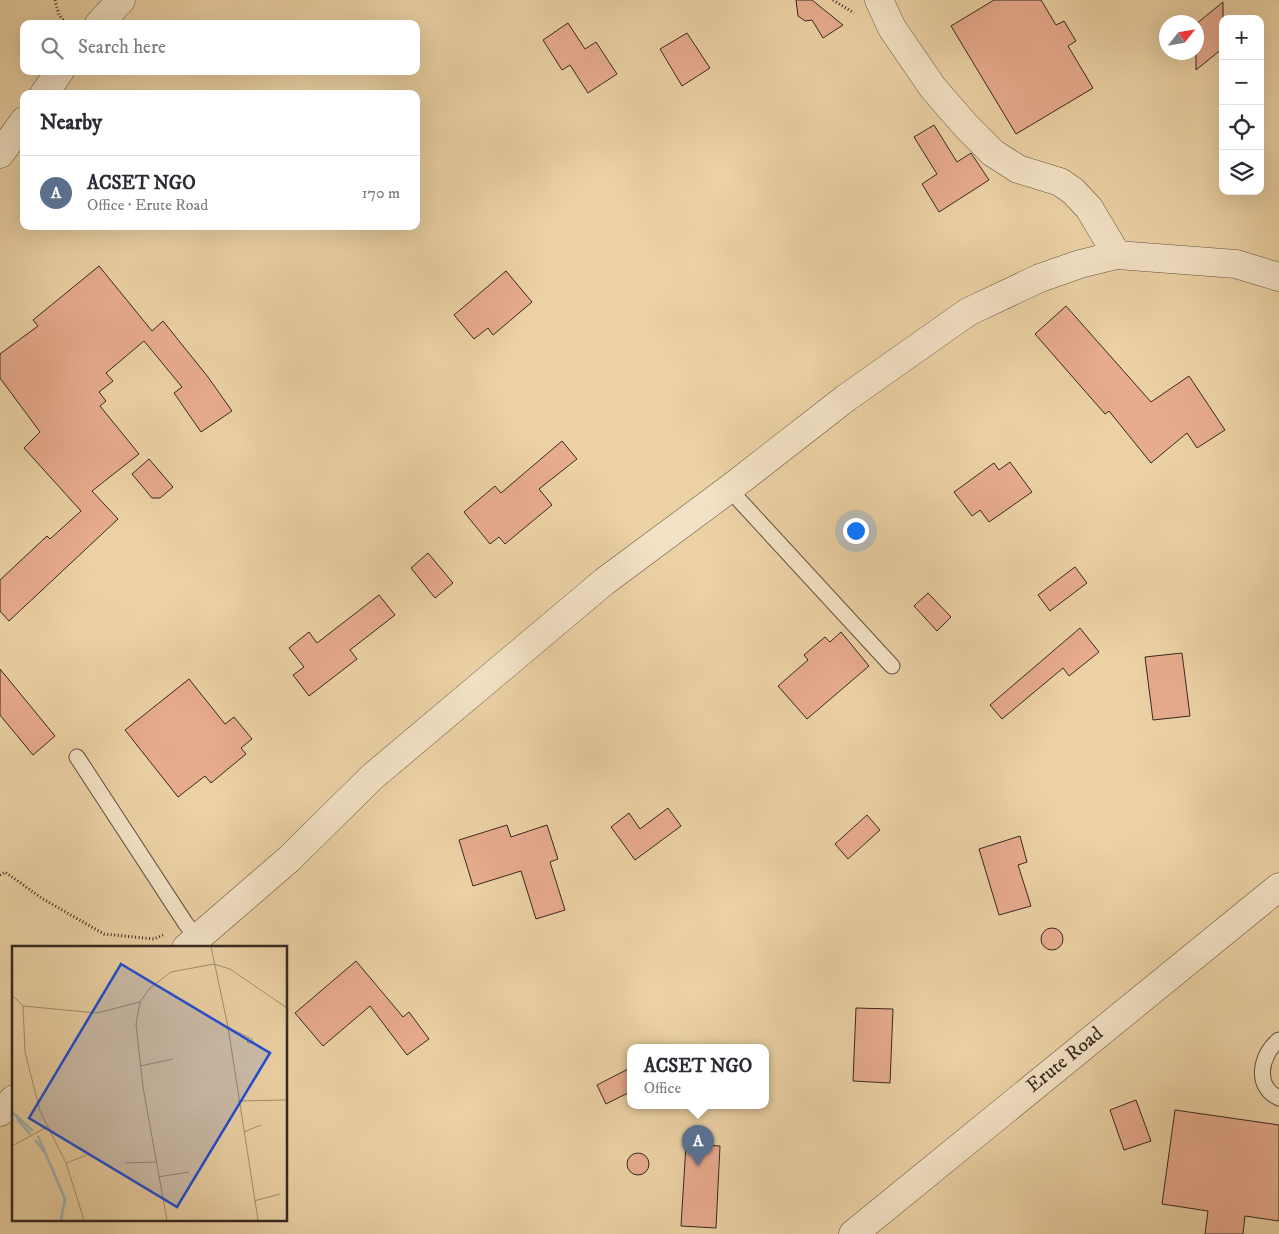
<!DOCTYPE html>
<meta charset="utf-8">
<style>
:root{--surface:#fff;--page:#f7f7f7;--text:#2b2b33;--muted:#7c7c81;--line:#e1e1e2;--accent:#8f2418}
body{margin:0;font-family:"IM FELL DW Pica",serif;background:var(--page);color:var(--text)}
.controls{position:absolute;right:15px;top:15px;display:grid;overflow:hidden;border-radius:10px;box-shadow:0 5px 20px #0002}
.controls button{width:45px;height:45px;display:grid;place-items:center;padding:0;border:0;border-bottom:1px solid var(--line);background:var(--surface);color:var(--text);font:25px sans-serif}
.compass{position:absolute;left:1159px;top:15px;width:45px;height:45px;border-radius:50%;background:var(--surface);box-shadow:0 5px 20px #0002;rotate:59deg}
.you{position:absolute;left:855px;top:530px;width:18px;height:18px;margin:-12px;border:4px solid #fff;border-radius:50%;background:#1a73e8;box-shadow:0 0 0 8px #1a73e833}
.badge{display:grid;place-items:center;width:32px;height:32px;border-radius:50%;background:var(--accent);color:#fff;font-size:16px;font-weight:700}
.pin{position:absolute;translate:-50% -41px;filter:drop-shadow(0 1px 2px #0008)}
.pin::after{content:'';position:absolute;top:26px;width:18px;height:15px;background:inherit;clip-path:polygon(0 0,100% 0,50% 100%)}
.popup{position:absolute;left:627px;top:1044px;width:142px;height:65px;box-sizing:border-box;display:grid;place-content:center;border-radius:10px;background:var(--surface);filter:drop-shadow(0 1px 4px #0005);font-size:16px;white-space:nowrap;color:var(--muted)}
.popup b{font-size:19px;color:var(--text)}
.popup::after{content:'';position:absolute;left:50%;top:100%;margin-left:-10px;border:10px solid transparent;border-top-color:var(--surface)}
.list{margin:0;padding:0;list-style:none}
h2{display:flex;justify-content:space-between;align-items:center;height:65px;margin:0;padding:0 20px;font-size:21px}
h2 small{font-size:16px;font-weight:400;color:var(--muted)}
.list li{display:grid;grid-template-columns:32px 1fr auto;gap:15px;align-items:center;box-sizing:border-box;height:75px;padding:0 20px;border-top:1px solid var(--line)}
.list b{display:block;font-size:19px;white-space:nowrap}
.list p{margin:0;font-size:16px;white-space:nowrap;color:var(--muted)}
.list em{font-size:16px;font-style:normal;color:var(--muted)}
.icon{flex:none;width:28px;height:28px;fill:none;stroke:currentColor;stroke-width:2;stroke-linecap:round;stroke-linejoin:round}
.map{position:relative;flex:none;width:1279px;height:1234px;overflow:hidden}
.search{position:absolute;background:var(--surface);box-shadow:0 5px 20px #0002;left:20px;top:20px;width:400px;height:55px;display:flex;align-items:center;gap:12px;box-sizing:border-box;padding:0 18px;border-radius:10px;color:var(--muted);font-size:19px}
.panel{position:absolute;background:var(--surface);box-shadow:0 5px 20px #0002;left:20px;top:90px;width:400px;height:140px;border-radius:10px}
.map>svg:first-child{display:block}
.building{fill:#e7ab8e;stroke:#362821}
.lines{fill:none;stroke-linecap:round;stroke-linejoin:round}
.service-casing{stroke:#635242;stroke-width:17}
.minor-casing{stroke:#635242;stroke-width:29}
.path{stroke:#362821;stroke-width:3;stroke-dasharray:1 2.5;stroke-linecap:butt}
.service{stroke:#f2e1c4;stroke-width:15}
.minor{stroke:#f2e1c4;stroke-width:28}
.labels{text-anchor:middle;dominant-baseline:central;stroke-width:4;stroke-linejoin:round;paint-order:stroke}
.street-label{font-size:20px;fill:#362821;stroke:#f2e1c4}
.inset-river{fill:none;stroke:#9eb4b2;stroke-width:2.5}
.inset-road{fill:none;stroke:#a38d70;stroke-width:1}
.view{fill:#1d4ed8;fill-opacity:0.15;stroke:#1d4ed8;stroke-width:2.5}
.inset-edge{fill:none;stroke:#362821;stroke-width:2.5}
</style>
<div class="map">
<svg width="1279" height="1234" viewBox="0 0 1279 1234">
<rect width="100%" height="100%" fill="#ebd1a4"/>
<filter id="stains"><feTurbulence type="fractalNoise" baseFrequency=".004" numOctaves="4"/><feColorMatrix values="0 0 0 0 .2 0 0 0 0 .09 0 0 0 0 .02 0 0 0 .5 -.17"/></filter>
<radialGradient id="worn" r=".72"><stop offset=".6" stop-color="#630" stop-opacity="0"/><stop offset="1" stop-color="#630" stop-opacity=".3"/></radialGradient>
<!-- building -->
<g class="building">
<path d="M796,0h16l31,25 -20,13 -11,-18 -7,1 -7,-5z"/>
<path d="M994,0h47l15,25 8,-4 12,20 -8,5 25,42 -77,46 -65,-108z"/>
<path d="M1223,2v46l-27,22v-46z"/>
<path d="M568,23l17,26 11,-7 21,32 -29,19 -18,-28 -8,5 -19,-30z"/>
<path d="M687,33l23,35 -28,18 -22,-37z"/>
<path d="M934,125l23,37 14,-9 18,27 -50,32 -17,-28 15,-10 -23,-37z"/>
<path d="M99,266l53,65 11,-10 45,56 24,34 -31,21 -27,-39 8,-6 -38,-46 -38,32 7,8 -14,11 7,9 -6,5 39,48 -47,37 26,28 -109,102 -9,-10v-31l47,-44 3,3 31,-28 -57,-63 16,-16 -40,-54v-24l38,-28 -5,-6z"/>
<path d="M506,271l26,31 -39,33 -5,-7 -14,11 -20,-24z"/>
<path d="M1066,306l85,96 38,-26 36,54 -28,18 -10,-15 -36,30 -42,-52 -4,3 -70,-80z"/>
<path d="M562,441l15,18 -38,30 13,16 -47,39 -6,-7 -9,7 -26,-32 31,-26 6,7z"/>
<path d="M149,459l24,28 -13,11h-8l-20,-24z"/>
<path d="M1010,462l22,30 -43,30 -9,-12 -8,6 -18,-24 40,-29 5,7z"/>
<path d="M428,553l25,30 -18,15 -24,-30z"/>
<path d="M1075,567l12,16 -37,28 -12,-16z"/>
<path d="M928,593l23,24 -14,14 -23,-25z"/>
<path d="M379,595l16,20 -45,35 7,9 -48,37 -16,-21 11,-8 -15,-19 20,-16 8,11z"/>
<path d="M1080,628l19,24 -30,24 -6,-8 -61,51 -12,-14z"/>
<path d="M841,632l28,34 -62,53 -29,-33 30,-26 -4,-5 21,-18 5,5z"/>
<path d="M1182,653l8,63 -37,4 -8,-63z"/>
<path d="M0,669l55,67 -22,19 -33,-40z"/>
<path d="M189,679l36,45 9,-7 18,22 -11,9 5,6 -35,29 -6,-7 -27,21 -53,-67z"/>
<path d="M668,808l13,18 -46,34 -24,-33 18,-14 11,16z"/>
<path d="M867,815l13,15 -32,29 -13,-15z"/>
<path d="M507,825l4,12 36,-12 11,34 -8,3 15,48 -29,9 -15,-48 -48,15 -14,-46z"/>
<path d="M1020,836l7,26 -9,3 13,41 -32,9 -20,-66z"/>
<circle cx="1052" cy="939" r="11"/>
<path d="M356,961l47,56 6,-5 20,27 -22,16 -37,-49 -47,40 -28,-33z"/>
<path d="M856,1008l37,1 -3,74 -37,-2z"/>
<path d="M630,1068v24l-24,12 -9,-19z"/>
<path d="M1136,1100l15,41 -27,9 -14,-40z"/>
<path d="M1175,1110l104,15v96l-34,-5 -2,18h-38l3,-23 -46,-7z"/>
<path d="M686,1144l34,2 -4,82 -35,-2z"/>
<circle cx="638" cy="1164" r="11"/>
</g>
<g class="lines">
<defs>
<g id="service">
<path d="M729,489l163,177"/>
<path d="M77,757l109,167 12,14"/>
<path d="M1279,1040c-19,15 -25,47 0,58"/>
</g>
<g id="minor">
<path d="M879,0l13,28 41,60 33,38 27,27 25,16 42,13 13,9 16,17 28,47"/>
<path d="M99,24l22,-24"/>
<path d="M44,94l16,-23"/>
<path d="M0,154l24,-33"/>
<path d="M186,948l103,-89 83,-82 233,-196 124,-92 117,-91 122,-86 72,-34 40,-14 37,-9 119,9 43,13"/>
<path d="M0,1112l14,-13"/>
<path d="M853,1234l426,-347"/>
</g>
</defs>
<!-- service casing -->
<use href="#service" class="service-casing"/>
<!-- minor casing -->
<use href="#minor" class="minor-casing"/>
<!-- path -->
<g class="path">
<path d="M55,0l4,15 8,9"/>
<path d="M833,0l21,13"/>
<path d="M0,875l5,-3 38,27 61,35 50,5 9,-4"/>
</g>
<!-- service -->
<use href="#service" class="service"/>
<!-- minor -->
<use href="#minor" class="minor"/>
</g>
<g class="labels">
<!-- street labels -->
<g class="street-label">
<text transform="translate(1065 1060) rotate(-39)">Erute Road</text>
</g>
</g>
<!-- overview -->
<g transform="translate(12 946)">
<rect width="275" height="275" fill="#ebd1a4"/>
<path class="inset-river" d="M0,166l21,19M5,173l13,15M26,190l27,63 -4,21M23,194l11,14"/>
<path class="inset-road" d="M199,1l17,80 30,193M0,49l11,11 2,46 15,59 26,52 18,57M11,60l74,7 43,-11M216,81l24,12 2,4h-6l-2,-6M128,120l33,-7M226,155l49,-1M232,186l17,-7M0,200l35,-19M54,217l21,-8M113,217l31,-1M146,231l31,-5M242,255l26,-7M155,274l-24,-133 -7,-63 4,-22 10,-14 21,-16 43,-8 16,5 57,39"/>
<path class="view" d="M109,18l149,89 -93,154 -148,-89z"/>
<rect width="275" height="275" class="inset-edge"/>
</g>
<rect width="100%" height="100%" filter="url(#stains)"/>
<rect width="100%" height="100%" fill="url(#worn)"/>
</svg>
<div class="controls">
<button>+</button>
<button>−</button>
<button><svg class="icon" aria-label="locate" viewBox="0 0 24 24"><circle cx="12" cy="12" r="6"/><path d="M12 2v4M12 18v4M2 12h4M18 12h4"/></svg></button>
<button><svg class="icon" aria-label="layers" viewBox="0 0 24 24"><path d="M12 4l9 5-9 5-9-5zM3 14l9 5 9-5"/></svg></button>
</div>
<svg class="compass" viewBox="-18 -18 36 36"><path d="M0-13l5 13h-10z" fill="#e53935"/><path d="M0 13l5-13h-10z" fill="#7c7c81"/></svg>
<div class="you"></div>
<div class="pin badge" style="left:698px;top:1166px;background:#5c6f8a">A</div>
<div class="popup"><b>ACSET NGO</b>Office</div>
<div class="search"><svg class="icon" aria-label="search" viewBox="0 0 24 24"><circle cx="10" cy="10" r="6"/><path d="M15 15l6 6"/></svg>Search here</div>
<section class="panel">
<h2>Nearby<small></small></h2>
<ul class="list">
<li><span class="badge" style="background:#5c6f8a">A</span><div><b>ACSET NGO</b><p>Office · Erute Road</p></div><em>170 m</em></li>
</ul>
</section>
</div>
